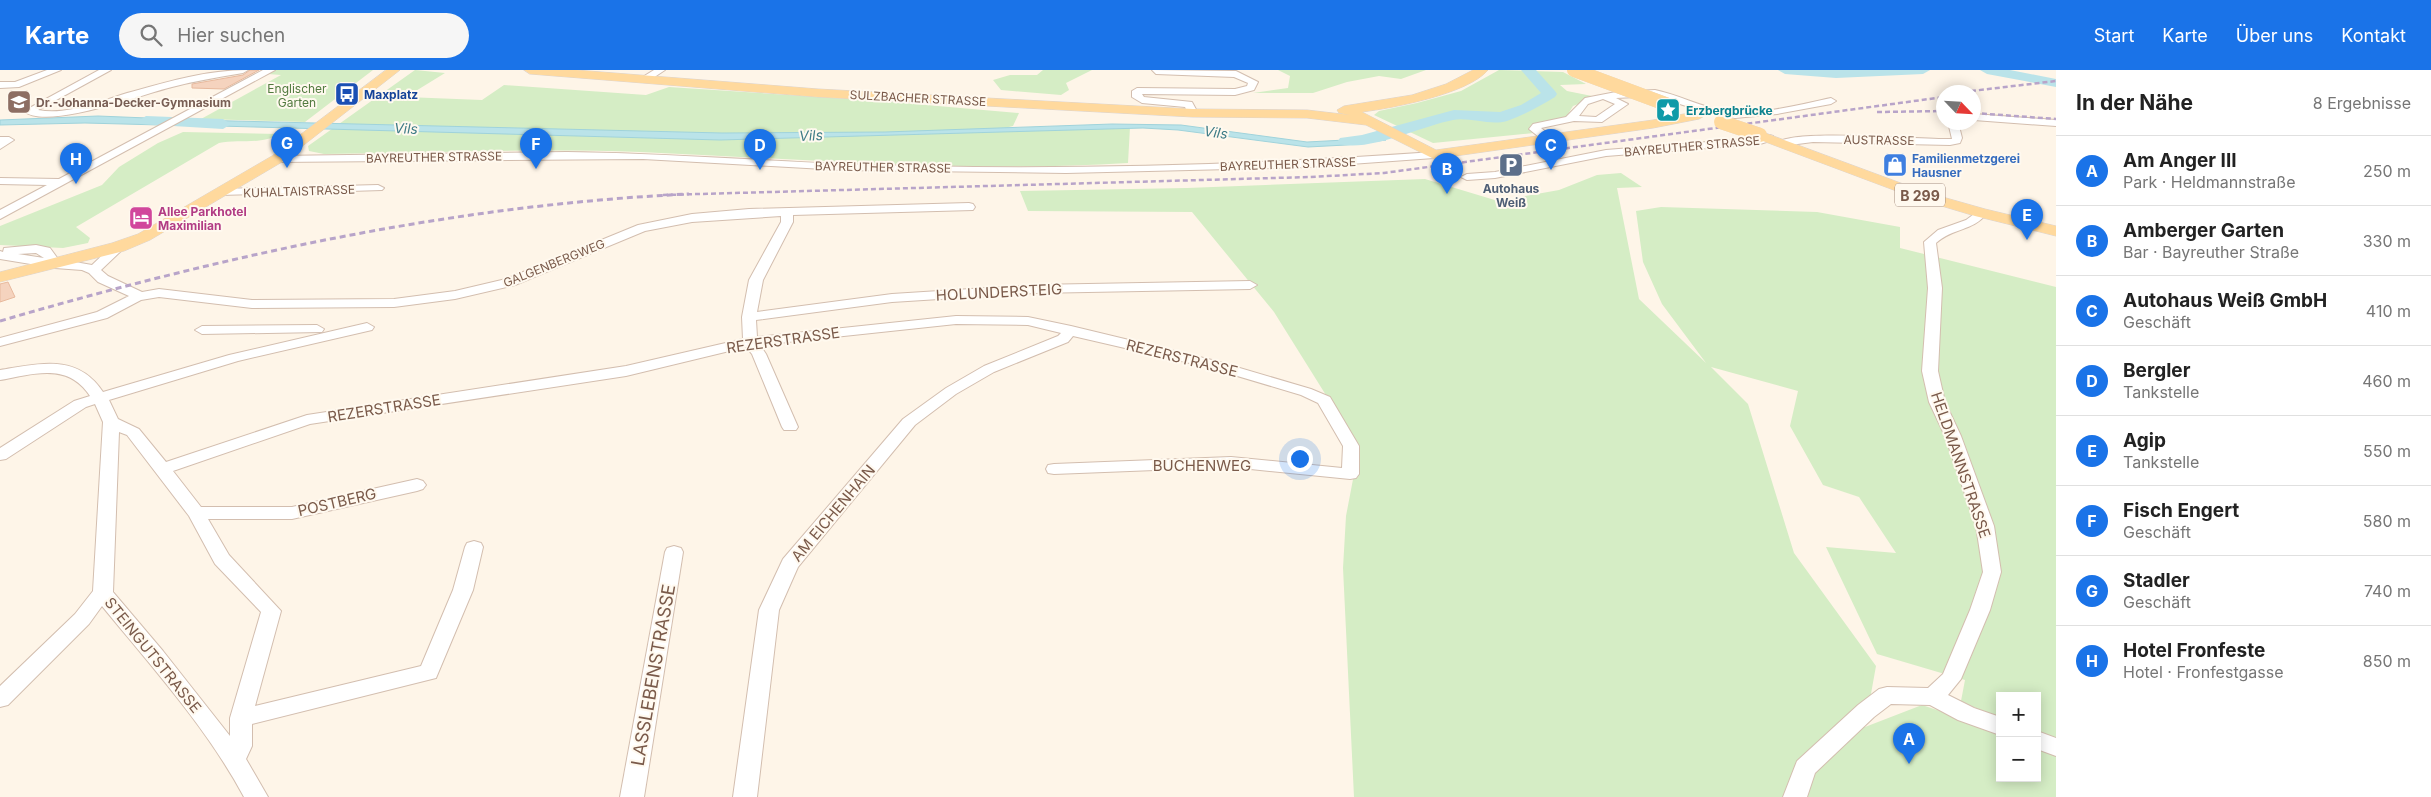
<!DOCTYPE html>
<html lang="de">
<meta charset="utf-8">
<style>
:root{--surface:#fff;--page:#f6f6f6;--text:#222;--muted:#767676;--line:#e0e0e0;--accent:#1a73e8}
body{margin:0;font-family:Inter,sans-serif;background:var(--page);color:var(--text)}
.controls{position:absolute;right:15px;bottom:15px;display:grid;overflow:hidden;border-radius:0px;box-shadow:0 2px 12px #0003}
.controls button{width:45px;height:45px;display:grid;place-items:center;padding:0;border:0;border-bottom:1px solid var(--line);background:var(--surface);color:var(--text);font:25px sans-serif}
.compass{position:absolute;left:1936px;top:15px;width:45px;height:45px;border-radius:50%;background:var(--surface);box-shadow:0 2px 12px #0003;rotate:115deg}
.you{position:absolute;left:1299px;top:388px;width:18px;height:18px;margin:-12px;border:4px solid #fff;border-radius:50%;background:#1a73e8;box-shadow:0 0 0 8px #1a73e833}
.badge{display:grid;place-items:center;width:32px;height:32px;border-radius:50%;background:var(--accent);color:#fff;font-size:16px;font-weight:700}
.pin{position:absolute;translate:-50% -41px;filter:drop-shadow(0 1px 2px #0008)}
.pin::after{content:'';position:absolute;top:26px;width:18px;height:15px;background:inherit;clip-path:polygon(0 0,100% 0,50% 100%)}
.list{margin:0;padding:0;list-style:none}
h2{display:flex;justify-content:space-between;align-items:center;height:65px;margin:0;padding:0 20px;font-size:21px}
h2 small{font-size:16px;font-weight:400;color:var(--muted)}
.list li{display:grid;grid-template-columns:32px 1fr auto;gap:15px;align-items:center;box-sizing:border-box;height:70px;padding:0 20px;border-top:1px solid var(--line)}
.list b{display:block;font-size:19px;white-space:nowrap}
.list p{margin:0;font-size:16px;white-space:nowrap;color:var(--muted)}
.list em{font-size:16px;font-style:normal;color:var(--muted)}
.icon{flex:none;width:28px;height:28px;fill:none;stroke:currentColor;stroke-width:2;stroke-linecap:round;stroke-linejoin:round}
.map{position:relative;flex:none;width:2056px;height:727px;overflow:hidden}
header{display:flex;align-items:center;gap:30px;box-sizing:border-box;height:70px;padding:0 25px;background:var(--accent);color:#fff}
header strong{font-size:24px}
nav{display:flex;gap:28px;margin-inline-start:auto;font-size:18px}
.search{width:350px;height:45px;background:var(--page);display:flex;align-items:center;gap:12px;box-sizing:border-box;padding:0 18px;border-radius:28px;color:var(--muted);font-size:19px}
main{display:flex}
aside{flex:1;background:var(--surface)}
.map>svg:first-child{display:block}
.green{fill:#d5edc5}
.water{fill:#bae3e9;stroke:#a0d3db}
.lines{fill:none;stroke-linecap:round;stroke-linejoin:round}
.river{fill:#bae3e9;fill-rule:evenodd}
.building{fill:#f5d3be;stroke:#e8b99d}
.minor-casing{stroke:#d3beaf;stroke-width:2}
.major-casing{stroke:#dcd4d0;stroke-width:1}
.minor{fill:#fff;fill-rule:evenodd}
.major{fill:#ffd99d;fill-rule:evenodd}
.rail-far1{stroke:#b8a4c9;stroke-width:2.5;stroke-dasharray:5 3;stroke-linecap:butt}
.rail{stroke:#b8a4c9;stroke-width:3;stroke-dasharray:6 4;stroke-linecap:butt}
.major-bridge-casing{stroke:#dcd4d0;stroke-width:14;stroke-linecap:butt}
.major-bridge{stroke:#ffd99d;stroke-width:14}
.labels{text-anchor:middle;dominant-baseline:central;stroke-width:4;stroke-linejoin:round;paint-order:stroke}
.far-park-label{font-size:12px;fill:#517a3e;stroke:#fff9ef}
.far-transit-label{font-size:12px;font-weight:bold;fill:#164399;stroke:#fff9ef;text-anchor:start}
.far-street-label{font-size:12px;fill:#7a5a4a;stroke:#fff9ef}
.far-education-label{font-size:12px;font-weight:bold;fill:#785e54;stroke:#fff9ef;text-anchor:start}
.far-culture-label{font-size:12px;font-weight:bold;fill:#0d838f;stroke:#fff9ef;text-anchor:start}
.far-shop-label{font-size:12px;font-weight:bold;fill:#366cbe;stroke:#fff9ef;text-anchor:start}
.far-service-label{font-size:12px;font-weight:bold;fill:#4e5e75;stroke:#fff9ef}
.far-hotel-label{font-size:12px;font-weight:bold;fill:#b23c85;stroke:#fff9ef;text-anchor:start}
.far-water-label{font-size:14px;font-style:italic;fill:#3f7c87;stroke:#fff9ef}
.shield{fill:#fff9ef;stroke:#a28a7c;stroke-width:1}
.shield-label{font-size:14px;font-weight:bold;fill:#7a5a4a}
.street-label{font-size:15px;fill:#7a5a4a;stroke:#fff9ef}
.near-street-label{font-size:18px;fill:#7a5a4a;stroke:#fff9ef}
</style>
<header>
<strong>Karte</strong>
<div class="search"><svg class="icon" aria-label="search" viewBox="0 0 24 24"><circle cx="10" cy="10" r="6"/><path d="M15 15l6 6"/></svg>Hier suchen</div>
<nav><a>Start</a><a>Karte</a><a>Über uns</a><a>Kontakt</a></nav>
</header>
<main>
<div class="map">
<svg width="2056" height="727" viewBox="0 0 2056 727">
<rect width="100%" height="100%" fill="#fef5e8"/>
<!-- green -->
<g class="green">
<path d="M273,0h100l-68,52 -104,-3 80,-44 -13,-1z"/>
<path d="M415,0l30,3 -39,24 76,3 22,-15 142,10 23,-8 211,14 139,12 -6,13 -4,1 -2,4 123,-4 -2,36c-162,10 -326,-4 -488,-11 -105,-4 -211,1 -316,2l-15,-3 -1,-5z"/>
<path d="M1043,0h49l-26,13 3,7 -8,5 -60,-5 -8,-10 17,-5h27z"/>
<path d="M1278,0h148l-25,9 -22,-3 -32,6 -34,11h-60l35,-5 2,-12z"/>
<path d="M1499,0l64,2 23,12 -26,1 7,6 30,6 -24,9 -8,13 -35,7 4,7 -101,10 -59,-28 5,-4 38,-8 44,-12z"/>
<path d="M183,62l96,2c-16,11 -41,5 -60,9l-143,84 14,11 -2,5 -25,5 -63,-3v-19l102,-41 17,-18 39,-24z"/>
<path d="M1621,103l21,14 -25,1 22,111 67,64 -44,-59 -19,-42 -7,-51 25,-4 156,5 83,15v21l156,39v453l-19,-7v-37h-37v23l-39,-18 4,-21 -88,-26 -51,-107 70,6 -37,-56 -36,-12 -33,-59 8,-35 -87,-24 37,37 46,149 82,113 -11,61 57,-22 78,26v47h37v-34l19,6v47h-702l-11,-229 3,-52 13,-68 -85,-136 -82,-100 -164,-1 -8,-20 167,-3 238,-9 73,22 61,-11 38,-15z"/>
</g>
<!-- water -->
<g class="water">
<path d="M98,46l74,3 -11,6 -76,-2 -85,2v-5z"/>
<path d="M193,50l529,13 163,-1 227,-8 69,1 126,17 38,-2 30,-6 11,6 -40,5 -38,2 -130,-17 -35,-2 -423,12 -537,-15z"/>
</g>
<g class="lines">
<!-- river -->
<g class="river">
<path d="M1521,0h15l19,21 2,3 -2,3c-15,9 -31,18 -48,24 -17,5 -37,-4 -54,-1 -31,6 -84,32 -113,24l-2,-3 2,-3 22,-3 92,-25 46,2 21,-7 20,-12z"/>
<path d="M1778,0h152l-7,4 -87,4 -51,-4z"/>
<path d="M1980,0h30l46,9v8l-69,-13z"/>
<path d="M146,46l77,3 8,5 -8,5 -83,-5 -2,-3z"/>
</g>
</g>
<!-- building -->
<g class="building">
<path d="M250,0h9l-35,19 -32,-1v-4l51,-9z"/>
<path d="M8,212l7,15 -15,5v-18z"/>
</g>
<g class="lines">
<defs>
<g id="minor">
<path d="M47,0h14l-42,17 -19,1v-6h15z"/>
<path d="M99,0h12l-73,40c30,6 64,-10 93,-18 38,-11 77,-22 117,-22l-5,3c-24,4 -48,8 -71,14 -29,7 -127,44 -148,24z"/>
<path d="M263,0h12l-275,149v-9l47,-25 -47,-1v-6l59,1z"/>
<path d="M654,0h11l-18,12h-6v-4z"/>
<path d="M1152,0l84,1 22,11 -4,8 -19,5 -93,-1 2,3 48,5 6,11 -5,3 -4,-1 -4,-8 -43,-4 -10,-6v-6l5,-3 98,1 12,-3 1,-3 -14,-6 -78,-3z"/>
<path d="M1655,20c24,5 46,17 70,21 33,5 73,-6 106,-13l5,3 -5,3 -54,10 -42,4 -24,-4 -56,-18 -39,2 12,6 -26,18 -28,-1 -33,7 11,9v4h-8l-15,-12 4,-5 33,-7 19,-19 31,-6zM1603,29l12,5 -19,13 -17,-1 9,-12z"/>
<path d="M1974,44l82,6v6l-82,-6z"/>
<path d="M1948,52h10l4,16 -2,5 -10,2 -137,-3 -31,4 -5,-3c15,-15 146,-3 175,-4z"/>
<path d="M1769,65l4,1v4l-13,4 -154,12 -111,22 -28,2 -6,-3 6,-3 28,-2 111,-22 153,-12z"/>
<path d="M0,67h9l5,3 -14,9z"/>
<path d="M567,82c92,1 183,8 274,12 198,7 396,2 593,-12l5,3 -5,3 -125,9 -243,6 -224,-3 -199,-11 -366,3 -5,-3 5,-3z"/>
<path d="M378,115l6,3 -2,2 -162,5 -6,-3 6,-3z"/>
<path d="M969,133l4,1 2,3 -2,3 -180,5v7l-30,58 -6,32 135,-18 142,-9 216,-4 7,4 -7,4 -216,4 -142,9 -136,18 1,17 199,-21 72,1 43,9 145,35 95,28 19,8 29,49v28l-3,4 -6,1 -119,-12 -177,7 -6,-1 -2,-4 2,-4 6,-1 177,-7 111,11 1,-22 -25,-43 -17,-8 -94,-28 -134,-31 -5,6 -74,30 -38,22 -41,31 -117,142 -19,43 -22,187h-24l26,-187 24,-51 120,-140 43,-31 38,-22 74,-30 3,-3 -33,-8 -72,-1 -196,21 6,9 32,73 -2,3h-12l-2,-3 -30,-73 -6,-7 -120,29 -316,48 -137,47 28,36h91l125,-28 6,2 3,4 -3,4 -6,2 -125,28h-84l21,36 52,56 -26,95 166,-40 32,-76 12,-43 2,-4 7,-2 7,2 2,4 -10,43 -37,88 -184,46v22l-6,13 22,38h-24c-37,-69 -92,-130 -142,-191l-13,18 -81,81 -8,2v-21l75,-72 18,-23 10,-169 -8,-18 -9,3 -80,52 -6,1v-12l74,-47 16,-5c-22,-34 -56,-22 -90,-16v-10c40,-6 77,-17 103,22l126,-37 138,-32 7,4 -2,3 -134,31 -129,39 9,19 21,10 27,33 141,-47 319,-49 117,-27 -1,-22 7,-37 32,-58v-6l-89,6 -47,9 -130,54 -60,14 -61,8 -142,1 -93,-11 -18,3 -34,18 -107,28v-8l97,-26 32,-16 -31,-14 -9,-9 -7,-3 -27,-2 -55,-9v-8l3,1 1,-4 32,-3 14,3 8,11 34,6 22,-21h8l2,3 -2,3 -21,20 7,6 34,16 17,-3 93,11 142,-1 61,-8 51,-12 132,-54 54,-11 57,-5zM36,183l8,5 -26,-4zM119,362l8,3 62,81 26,48 46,48 -31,106v18l-67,-85 -50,-59z"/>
<path d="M1981,139l6,4c-13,18 -35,15 -51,30l6,45 -4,83 7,31 16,34 33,90 7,46 -11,38 -29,69 -13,16 26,13 26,9v18l-42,-15 -28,-15 -39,-1 -17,13 -59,56 -8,24h-24l14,-36 61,-56 21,-16 8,-2 41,1 15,-14 27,-64 13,-38 -7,-46 -31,-90 -16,-34 -7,-31 6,-83 -4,-46 14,-12 28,-10z"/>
<path d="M317,255l7,4 -2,3 -120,2 -7,-4 7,-4z"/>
<path d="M674,476l7,2 2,4 -39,245h-24l45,-245 2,-4z"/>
<path d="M2037,661l19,7v18l-19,-7z"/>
</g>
<g id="major">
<path d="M386,0h14l-118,92 -132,78 -26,11 -124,31v-10l112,-29 26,-9 134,-78z"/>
<path d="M524,0h52l242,19 375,20 114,1 43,5 -11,-2 -2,-3 7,-4 68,-11 34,-11 27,-14h15c-20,24 -95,38 -126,42l74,38 217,-30 46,-9 7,4 -7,4 -46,9 -219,31 -68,-34 -59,-7 -114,-1 -375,-20 -288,-23z"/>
<path d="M1760,61l165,61 60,17 71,17v10l-81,-20 -60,-18 -160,-60 -2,-3 2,-3z"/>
</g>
</defs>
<!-- minor casing -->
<use href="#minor" class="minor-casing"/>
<!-- major casing -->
<use href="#major" class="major-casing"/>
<!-- minor -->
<use href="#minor" class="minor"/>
<!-- major -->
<use href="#major" class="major"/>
<!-- rail-far1 -->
<g class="rail-far1">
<path d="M1963,22l93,-11"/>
<path d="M1877,42l67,-1"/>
<path d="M1974,43l82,6"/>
<path d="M663,125l647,-18 74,-4 560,-76"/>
</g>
<!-- rail -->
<path class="rail" d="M0,251c226,-66 454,-116 689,-127"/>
<defs>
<g id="major-bridge">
<path d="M1574,0l97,36"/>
<path d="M1721,52l39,13"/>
</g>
</defs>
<!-- major-bridge casing -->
<use href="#major-bridge" class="major-bridge-casing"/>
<!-- major-bridge -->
<use href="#major-bridge" class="major-bridge"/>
</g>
<!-- icons -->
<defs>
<symbol id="bus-square" viewBox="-11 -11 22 22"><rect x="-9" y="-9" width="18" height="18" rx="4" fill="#1a4fb4" stroke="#fff9ef"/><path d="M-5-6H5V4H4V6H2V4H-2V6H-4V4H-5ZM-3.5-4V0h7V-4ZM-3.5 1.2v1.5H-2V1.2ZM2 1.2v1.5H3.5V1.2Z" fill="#fff"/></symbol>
<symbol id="school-square" viewBox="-11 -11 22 22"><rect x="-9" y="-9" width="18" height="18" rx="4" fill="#8d6e63" stroke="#fff9ef"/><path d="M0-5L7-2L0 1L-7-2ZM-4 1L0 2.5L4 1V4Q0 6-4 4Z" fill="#fff"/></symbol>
<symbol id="sight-square" viewBox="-11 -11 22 22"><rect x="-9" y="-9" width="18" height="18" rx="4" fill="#0f9aa8" stroke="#fff9ef"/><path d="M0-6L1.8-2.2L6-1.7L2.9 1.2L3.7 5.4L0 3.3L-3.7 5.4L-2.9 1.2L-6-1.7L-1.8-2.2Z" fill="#fff"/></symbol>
<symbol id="parking-square" viewBox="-11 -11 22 22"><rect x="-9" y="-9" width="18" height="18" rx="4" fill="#5c6f8a" stroke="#fff9ef"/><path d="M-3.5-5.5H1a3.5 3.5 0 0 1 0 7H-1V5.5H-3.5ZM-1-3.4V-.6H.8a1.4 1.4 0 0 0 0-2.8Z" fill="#fff"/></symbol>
<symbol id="shop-square" viewBox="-11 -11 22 22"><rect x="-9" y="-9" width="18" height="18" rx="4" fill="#3f7fe0" stroke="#fff9ef"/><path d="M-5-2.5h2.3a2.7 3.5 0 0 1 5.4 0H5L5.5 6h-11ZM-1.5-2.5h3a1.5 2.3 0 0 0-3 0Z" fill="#fff"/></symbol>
<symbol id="hotel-square" viewBox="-11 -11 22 22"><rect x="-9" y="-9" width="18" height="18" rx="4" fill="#d1479c" stroke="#fff9ef"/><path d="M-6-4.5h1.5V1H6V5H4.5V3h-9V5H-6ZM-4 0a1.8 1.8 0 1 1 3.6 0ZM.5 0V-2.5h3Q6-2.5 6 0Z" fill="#fff"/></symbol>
</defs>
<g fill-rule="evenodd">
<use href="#bus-square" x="333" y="10" width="28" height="28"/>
<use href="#school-square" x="5" y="18" width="28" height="28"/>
<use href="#sight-square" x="1654" y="26" width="28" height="28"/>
<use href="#parking-square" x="1497" y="81" width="28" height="28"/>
<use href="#shop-square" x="1881" y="81" width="28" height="28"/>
<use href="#hotel-square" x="127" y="134" width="28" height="28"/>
</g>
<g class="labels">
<!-- far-park labels -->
<g class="far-park-label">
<text x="297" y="18">Englischer<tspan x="297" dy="14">Garten</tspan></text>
</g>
<!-- far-transit labels -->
<g class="far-transit-label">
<text x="364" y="24">Maxplatz</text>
</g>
<!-- far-street labels -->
<g class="far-street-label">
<text transform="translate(918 28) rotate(3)">SULZBACHER STRASSE</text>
<text transform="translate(1879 70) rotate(1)">AUSTRASSE</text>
<text transform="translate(1692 76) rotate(-5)">BAYREUTHER STRASSE</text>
<text transform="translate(434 87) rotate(-1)">BAYREUTHER STRASSE</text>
<text transform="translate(1288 94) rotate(-2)">BAYREUTHER STRASSE</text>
<text transform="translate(883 97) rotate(1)">BAYREUTHER STRASSE</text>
<text transform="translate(299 121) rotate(-2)">KUHALTAISTRASSE</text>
<text transform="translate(554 193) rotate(-22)">GALGENBERGWEG</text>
</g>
<!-- far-education labels -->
<g class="far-education-label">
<text x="36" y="32">Dr.-Johanna-Decker-Gymnasium</text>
</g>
<!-- far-culture labels -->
<g class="far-culture-label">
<text x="1686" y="40">Erzbergbrücke</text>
</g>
<!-- far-shop labels -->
<g class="far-shop-label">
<text x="1912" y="88">Familienmetzgerei<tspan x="1912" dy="14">Hausner</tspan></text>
</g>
<!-- far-service labels -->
<g class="far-service-label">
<text x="1511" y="118">Autohaus<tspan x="1511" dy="14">Weiß</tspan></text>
</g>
<!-- far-hotel labels -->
<g class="far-hotel-label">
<text x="158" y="141">Allee Parkhotel<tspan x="158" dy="14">Maximilian</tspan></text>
</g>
<!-- far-water labels -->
<g class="far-water-label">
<text transform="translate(406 58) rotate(2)">Vils</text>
<text transform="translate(1216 62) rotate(8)">Vils</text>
<text transform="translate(811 65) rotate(-2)">Vils</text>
</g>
<!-- shield labels -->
<rect class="shield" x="1895" y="113.5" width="50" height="23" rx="4"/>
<g class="shield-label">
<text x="1920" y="125">B 299</text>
</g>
<!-- street labels -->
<g class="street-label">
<text transform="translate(999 222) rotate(-3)">HOLUNDERSTEIG</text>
<text transform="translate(783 270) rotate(-8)">REZERSTRASSE</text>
<text transform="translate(1182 288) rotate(14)">REZERSTRASSE</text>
<text transform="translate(384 338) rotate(-9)">REZERSTRASSE</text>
<text x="1202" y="395">BUCHENWEG</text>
<text transform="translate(1961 395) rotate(71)">HELDMANNSTRASSE</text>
<text transform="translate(337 432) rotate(-13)">POSTBERG</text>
<text transform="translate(833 443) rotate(-50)">AM EICHENHAIN</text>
<text transform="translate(153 585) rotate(51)">STEINGUTSTRASSE</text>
</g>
<!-- near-street labels -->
<g class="near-street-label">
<text transform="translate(653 605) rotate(-80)">LASSLEBENSTRASSE</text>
</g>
</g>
</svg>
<div class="controls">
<button>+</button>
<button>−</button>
</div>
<svg class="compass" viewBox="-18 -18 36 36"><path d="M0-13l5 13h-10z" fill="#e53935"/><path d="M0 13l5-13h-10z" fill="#767676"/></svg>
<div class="you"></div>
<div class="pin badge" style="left:1909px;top:694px">A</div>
<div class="pin badge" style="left:1447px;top:124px">B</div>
<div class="pin badge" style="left:1551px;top:100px">C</div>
<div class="pin badge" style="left:760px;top:100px">D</div>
<div class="pin badge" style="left:2027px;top:170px">E</div>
<div class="pin badge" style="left:536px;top:99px">F</div>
<div class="pin badge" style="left:287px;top:98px">G</div>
<div class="pin badge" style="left:76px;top:114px">H</div>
</div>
<aside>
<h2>In der Nähe<small>8 Ergebnisse</small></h2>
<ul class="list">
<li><span class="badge">A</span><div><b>Am Anger III</b><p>Park · Heldmannstraße</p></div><em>250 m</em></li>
<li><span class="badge">B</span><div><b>Amberger Garten</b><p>Bar · Bayreuther Straße</p></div><em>330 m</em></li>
<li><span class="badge">C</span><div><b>Autohaus Weiß GmbH</b><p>Geschäft</p></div><em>410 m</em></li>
<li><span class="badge">D</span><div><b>Bergler</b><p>Tankstelle</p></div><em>460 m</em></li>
<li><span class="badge">E</span><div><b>Agip</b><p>Tankstelle</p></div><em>550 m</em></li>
<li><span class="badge">F</span><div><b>Fisch Engert</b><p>Geschäft</p></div><em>580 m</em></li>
<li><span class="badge">G</span><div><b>Stadler</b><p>Geschäft</p></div><em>740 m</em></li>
<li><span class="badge">H</span><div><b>Hotel Fronfeste</b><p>Hotel · Fronfestgasse</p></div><em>850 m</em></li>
</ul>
</aside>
</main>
